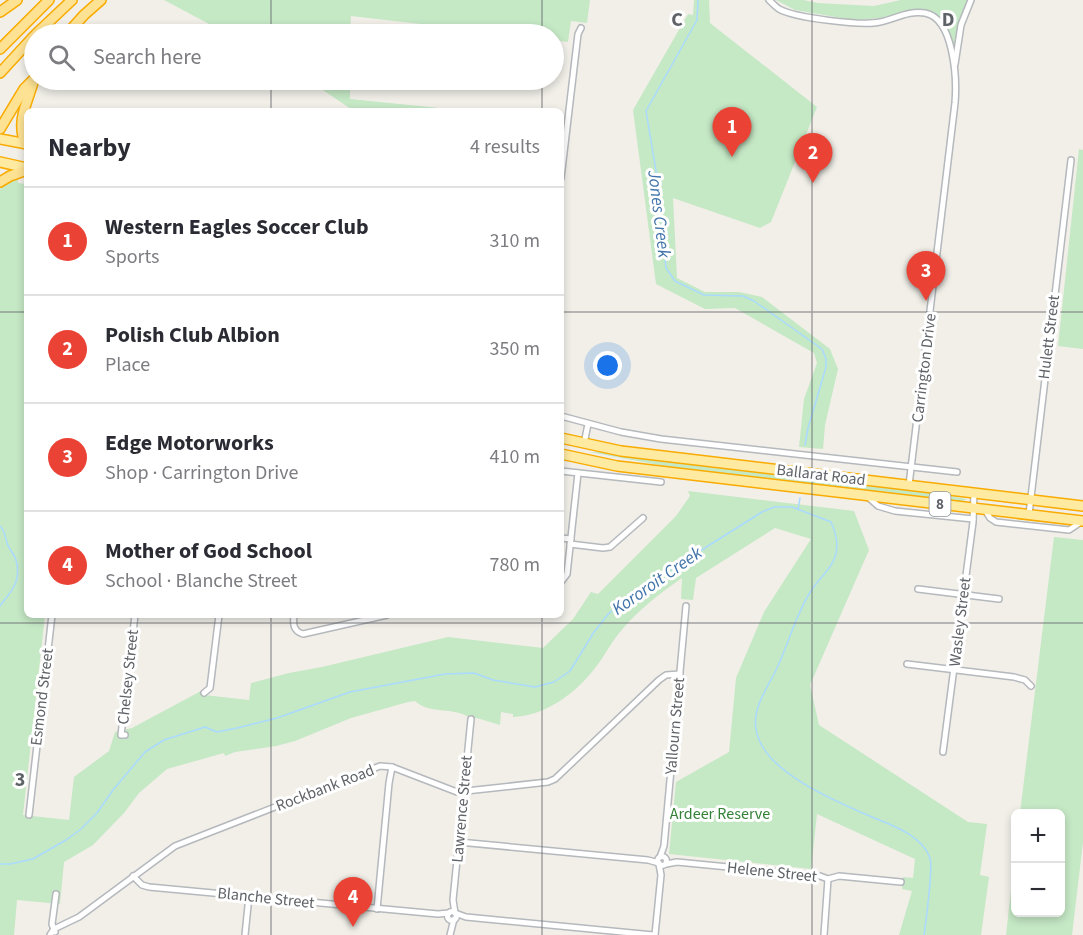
<!DOCTYPE html>
<meta charset="utf-8">
<style>
:root{--surface:#fff;--page:#f2f2f3;--text:#2b2b33;--muted:#7c7c81;--line:#e1e1e2;--accent:#ea4335}
body{margin:0;font-family:"Source Sans 3",sans-serif;background:var(--page);color:var(--text)}
.controls{position:absolute;right:18px;bottom:18px;display:grid;overflow:hidden;border-radius:9px;box-shadow:0 3px 9px #0003}
.controls button{width:54px;height:54px;display:grid;place-items:center;padding:0;border:0;border-bottom:2px solid var(--line);background:var(--surface);color:var(--text);font:30px sans-serif}
.you{position:absolute;left:608px;top:366px;width:21px;height:21px;margin:-15px;border:4px solid #fff;border-radius:50%;background:#1a73e8;box-shadow:0 0 0 9px #1a73e833}
.badge{display:grid;place-items:center;width:39px;height:39px;border-radius:50%;background:var(--accent);color:#fff;font-size:20px;font-weight:700}
.pin{position:absolute;translate:-50% -50px;filter:drop-shadow(0 2px 3px #0008)}
.pin::after{content:'';position:absolute;top:32px;width:21px;height:18px;background:inherit;clip-path:polygon(0 0,100% 0,50% 100%)}
.list{margin:0;padding:0;list-style:none}
h2{display:flex;justify-content:space-between;align-items:center;height:78px;margin:0;padding:0 24px;font-size:26px}
h2 small{font-size:20px;font-weight:400;color:var(--muted)}
.list li{display:grid;grid-template-columns:39px 1fr auto;gap:18px;align-items:center;box-sizing:border-box;height:108px;padding:0 24px;border-top:2px solid var(--line)}
.list b{display:block;font-size:22px;white-space:nowrap}
.list p{margin:0;font-size:20px;white-space:nowrap;color:var(--muted)}
.list em{font-size:20px;font-style:normal;color:var(--muted)}
.icon{flex:none;width:33px;height:33px;fill:none;stroke:currentColor;stroke-width:2;stroke-linecap:round;stroke-linejoin:round}
.map{position:relative;flex:none;width:1083px;height:935px;overflow:hidden}
.search{position:absolute;background:var(--surface);box-shadow:0 3px 9px #0003;left:24px;top:24px;width:540px;height:66px;display:flex;align-items:center;gap:15px;box-sizing:border-box;padding:0 21px;border-radius:33px;color:var(--muted);font-size:22px}
.panel{position:absolute;background:var(--surface);box-shadow:0 3px 9px #0003;left:24px;top:108px;width:540px;height:510px;border-radius:9px}
.map>svg:first-child{display:block}
.green{fill:#c5e8c5}
.lines{fill:none;stroke-linecap:round;stroke-linejoin:round}
.stream{stroke:#aadaff;stroke-width:1.5}
.minor-casing{stroke:#b5b8bc;stroke-width:8}
.trunk-casing{stroke:#f9ab00;stroke-width:12}
.motorway-casing{stroke:#f9ab00;stroke-width:12}
.minor{stroke:#fff;stroke-width:5}
.trunk{stroke:#feeaa1;stroke-width:9}
.motorway{stroke:#fde293;stroke-width:9}
.grid{fill:none;stroke:#5f6368;stroke-width:1.5;stroke-opacity:0.55}
.labels{text-anchor:middle;dominant-baseline:central;stroke-width:6;stroke-linejoin:round;paint-order:stroke}
.shield{fill:#fff;stroke:#8f9295;stroke-width:1.5}
.shield-label{font-size:15px;font-weight:bold;fill:#5f6368}
.street-label{font-size:16px;fill:#5f6368;stroke:#fff}
.park-label{font-size:16px;fill:#348238;stroke:#fff}
.water-label{font-size:18px;font-style:italic;fill:#4174aa;stroke:#fff}
.grid-label{font-size:20px;text-anchor:middle;font-weight:bold;fill:#5f6368;stroke:#fff;stroke-width:6;stroke-linejoin:round;paint-order:stroke}
</style>
<div class="map">
<svg width="1083" height="935" viewBox="0 0 1083 935">
<rect width="100%" height="100%" fill="#f1efe8"/>
<!-- green -->
<g class="green">
<path d="M164,0h426l-3,23 -16,-2 -3,21 -14,-2v-6h-46l-157,-18 -1,18h-122z"/>
<path d="M694,0h15l1,23 107,84 -46,115 -11,6 -87,-30 4,80 28,14h34l23,5 68,52 8,20 -13,56 -2,24 -24,-2 5,-48 13,-36 -3,-10 -79,-45 -30,1 -49,-25 -23,-174 55,-96 5,1z"/>
<path d="M776,0h27l15,3 56,3 27,-6h70l-16,53 -7,-23 -10,-13 -32,-5 -26,6 -27,2 -58,-10z"/>
<path d="M308,80h42v19l119,12h-115z"/>
<path d="M1079,149l4,1v199l-25,-3z"/>
<path d="M18,178v5l9,1v431h18l-22,200 46,5 5,-43 35,-26 6,-19 17,-4 69,-37 3,4 45,5 2,-17 38,-10 33,-6 126,-30 95,11 30,-29 18,-27 7,2 78,-78 14,-20 -2,-5 166,20 15,39 -59,135 9,40 149,97 19,2 -7,51 9,2 -8,58h-82l13,-44 -10,-2 1,-12 10,1 2,-19 -98,-45 -6,55 -142,-15 7,-72 53,-30 7,-74 28,-66 47,-73 -36,-11 -79,50 -3,22 -12,-1 1,-21c-23,16 -44,32 -62,54 -11,13 -18,29 -29,41 -19,23 -48,43 -78,44v-3l-12,-2 -1,13 -23,-7 -6,1c-14,-13 -42,-4 -56,-18l-7,1 -57,16 -56,23 -19,5 -41,6 -10,4 -1,-3 -57,16 -28,24 -15,20 -31,32 -29,17 -4,42 -43,-4 -3,35h-14v-746l7,-7z"/>
<path d="M590,452h15l288,35 74,12 -4,2h-8l-280,-33z"/>
<path d="M1054,537l29,3v302l-11,93h-66l9,-81 1,58h44v-98l-40,-1z"/>
</g>
<g class="lines">
<!-- stream -->
<g class="stream">
<path d="M698,0l-1,20 -51,91 13,78 7,79 9,13 29,14 39,1 11,5 68,48 4,10v8l-18,61 -3,17"/>
<path d="M798,509l2,-11"/>
<path d="M0,526c5,5 5,10 7,17 2,6 7,11 9,17 6,22 -5,31 -16,46"/>
<path d="M0,864h10l23,-5 33,-19 15,-11 16,-16 16,-23 32,-38 19,-12 41,-13 12,5 20,-4 40,-10 73,-26 95,-18 29,-1 19,7 42,7 19,-5 16,-11 24,-39 15,-19 45,-33 108,-68 12,-5h18l39,15c5,10 8,24 4,35 -4,13 -17,22 -24,34 -16,24 -22,53 -35,79 -9,19 -26,40 -19,64 10,39 80,68 115,83 19,8 50,18 58,41 3,12 -4,62 -6,77"/>
</g>
<defs>
<g id="minor">
<path d="M769,0c3,3 7,7 10,9 16,9 83,17 101,13 15,-3 29,-12 45,-9 29,5 32,66 30,90l-46,382"/>
<path d="M955,64l6,-39 10,-25"/>
<path d="M561,178l17,-144 3,-6"/>
<path d="M561,416l60,16 40,7 296,33"/>
<path d="M584,444l4,-20"/>
<path d="M561,471l100,11"/>
<path d="M868,497l10,9 17,5 78,8"/>
<path d="M985,510l5,8 6,4 73,8 12,-8"/>
<path d="M1029,514l42,-354"/>
<path d="M561,538l10,1"/>
<path d="M570,544l33,4 7,-1 33,-29"/>
<path d="M561,582l6,-8 11,-101"/>
<path d="M918,589l81,10"/>
<path d="M294,615c-1,9 -1,16 9,19l84,-19"/>
<path d="M907,664l107,13 11,3 6,6"/>
<path d="M204,693l6,-5 9,-73"/>
<path d="M125,735h-4l14,-120"/>
<path d="M943,752l30,-230 1,-29"/>
<path d="M29,815l23,-200"/>
<path d="M459,842l189,18 11,3"/>
<circle cx="662" cy="861" r="4.5"/>
<path d="M660,857l4,-11 22,-240"/>
<path d="M666,864l11,-2 143,14 8,3 11,-3 62,6"/>
<path d="M133,876l9,9 7,2 289,27 11,-1"/>
<path d="M377,909l12,-126 3,-16"/>
<circle cx="452" cy="916" r="4.5"/>
<path d="M455,913l11,4 187,18"/>
<path d="M455,913l-2,-13 18,-181"/>
<path d="M55,932l-3,-8 4,-30"/>
<path d="M50,935l4,-6 25,-12 96,-71 205,-80 12,1 65,25 91,-10 7,-3 104,-99 7,-5 14,-1"/>
<path d="M245,935l4,-39"/>
<path d="M450,935l4,-16"/>
<path d="M655,935l6,-60 -2,-11"/>
<path d="M824,935l4,-56"/>
</g>
<g id="trunk">
<path d="M0,139l27,5"/>
<path d="M0,162l27,6"/>
<path d="M561,438l60,13 462,55"/>
<path d="M561,454l56,12 466,55"/>
</g>
<g id="motorway">
<path d="M0,12l17,-12"/>
<path d="M36,34l36,-34"/>
<path d="M67,34l17,-19 17,-15"/>
<path d="M0,49l49,-49"/>
<path d="M0,73l34,-37"/>
<path d="M0,129l24,-40 10,-10"/>
<path d="M25,143c-9,-23 3,-41 9,-64"/>
<path d="M0,182l10,-6 17,-6"/>
</g>
</defs>
<!-- minor casing -->
<use href="#minor" class="minor-casing"/>
<!-- trunk casing -->
<use href="#trunk" class="trunk-casing"/>
<!-- motorway casing -->
<use href="#motorway" class="motorway-casing"/>
<!-- minor -->
<use href="#minor" class="minor"/>
<!-- trunk -->
<use href="#trunk" class="trunk"/>
<!-- motorway -->
<use href="#motorway" class="motorway"/>
</g>
<!-- grid -->
<path class="grid" d="M271,0v34M542,0v34M812,0v935M271,80v31M542,80v31M0,312h27M561,312h522M271,615v320M542,615v320M0,623h1083"/>
<g class="labels">
<!-- shield labels -->
<rect class="shield" x="929.5" y="492" width="21" height="24" rx="4.5"/>
<g class="shield-label">
<text x="940" y="504">8</text>
</g>
<!-- street labels -->
<g class="street-label">
<text transform="translate(1049 337) rotate(-83)">Hulett Street</text>
<text transform="translate(924 368) rotate(-83)">Carrington Drive</text>
<text transform="translate(821 475) rotate(7)">Ballarat Road</text>
<text transform="translate(960 622) rotate(-83)">Wasley Street</text>
<text transform="translate(128 677) rotate(-84)">Chelsey Street</text>
<text transform="translate(42 697) rotate(-83)">Esmond Street</text>
<text transform="translate(675 726) rotate(-85)">Yallourn Street</text>
<text transform="translate(325 788) rotate(-21)">Rockbank Road</text>
<text transform="translate(462 809) rotate(-85)">Lawrence Street</text>
<text transform="translate(772 872) rotate(6)">Helene Street</text>
<text transform="translate(266 898) rotate(6)">Blanche Street</text>
</g>
<!-- park labels -->
<g class="park-label">
<text x="720" y="814">Ardeer Reserve</text>
</g>
<!-- water labels -->
<g class="water-label">
<text transform="translate(659 214) rotate(83)">Jones Creek</text>
<text transform="translate(657 581) rotate(-35)">Kororoit Creek</text>
</g>
</g>
<g class="grid-label">
<text x="677" y="26">C</text>
<text x="948" y="26">D</text>
<text x="20" y="786">3</text>
</g>
</svg>
<div class="controls">
<button>+</button>
<button>−</button>
</div>
<div class="you"></div>
<div class="pin badge" style="left:732px;top:157px">1</div>
<div class="pin badge" style="left:813px;top:183px">2</div>
<div class="pin badge" style="left:926px;top:301px">3</div>
<div class="pin badge" style="left:353px;top:927px">4</div>
<div class="search"><svg class="icon" aria-label="search" viewBox="0 0 24 24"><circle cx="10" cy="10" r="6"/><path d="M15 15l6 6"/></svg>Search here</div>
<section class="panel">
<h2>Nearby<small>4 results</small></h2>
<ul class="list">
<li><span class="badge">1</span><div><b>Western Eagles Soccer Club</b><p>Sports</p></div><em>310 m</em></li>
<li><span class="badge">2</span><div><b>Polish Club Albion</b><p>Place</p></div><em>350 m</em></li>
<li><span class="badge">3</span><div><b>Edge Motorworks</b><p>Shop · Carrington Drive</p></div><em>410 m</em></li>
<li><span class="badge">4</span><div><b>Mother of God School</b><p>School · Blanche Street</p></div><em>780 m</em></li>
</ul>
</section>
</div>
